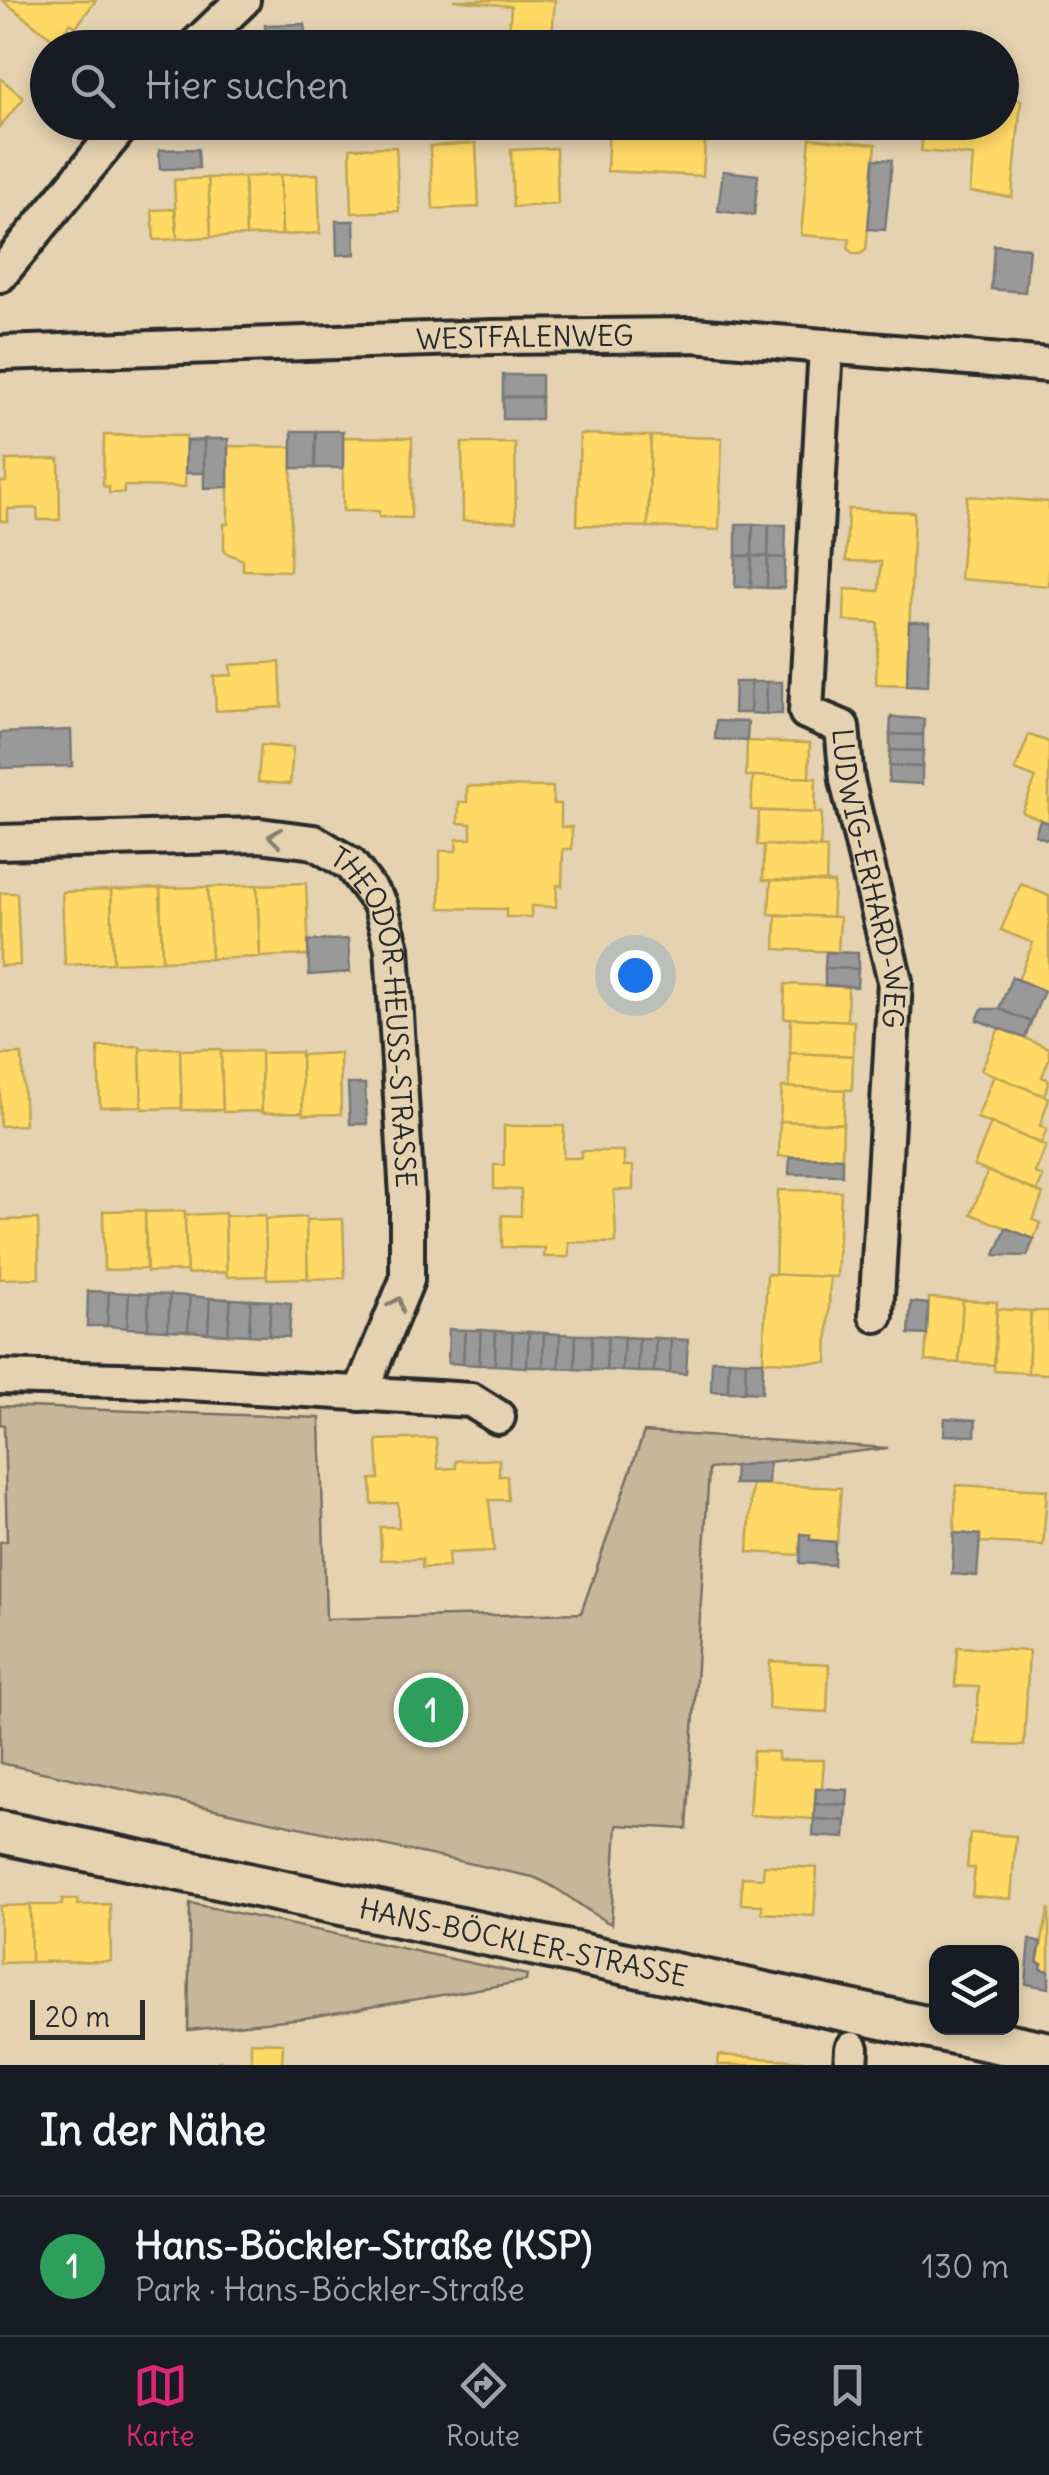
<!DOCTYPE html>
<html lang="de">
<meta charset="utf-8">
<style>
:root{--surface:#171b24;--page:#20242c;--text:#f1f3f6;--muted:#9ea1a6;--line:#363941;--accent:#db2777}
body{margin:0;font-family:Delius,sans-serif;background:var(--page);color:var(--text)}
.controls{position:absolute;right:30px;bottom:30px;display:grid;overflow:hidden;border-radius:20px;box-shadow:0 5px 15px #0003}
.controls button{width:90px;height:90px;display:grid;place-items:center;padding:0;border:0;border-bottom:2px solid var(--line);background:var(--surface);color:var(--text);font:50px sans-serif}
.scale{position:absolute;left:30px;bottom:25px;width:115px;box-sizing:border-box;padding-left:10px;border:5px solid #2b2b2b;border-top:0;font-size:28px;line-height:35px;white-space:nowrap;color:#2b2b2b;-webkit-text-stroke:8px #e4d2b0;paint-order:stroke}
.you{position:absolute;left:635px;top:975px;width:35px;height:35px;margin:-25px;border:8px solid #fff;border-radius:50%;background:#1a73e8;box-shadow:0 0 0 15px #1a73e833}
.badge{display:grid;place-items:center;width:65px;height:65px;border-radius:50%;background:var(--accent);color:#fff;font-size:32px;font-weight:700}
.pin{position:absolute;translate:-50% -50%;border:5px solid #fff;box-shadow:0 2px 10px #0006}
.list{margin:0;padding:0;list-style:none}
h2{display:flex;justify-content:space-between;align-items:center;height:130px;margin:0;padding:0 40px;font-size:42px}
h2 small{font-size:32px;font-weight:400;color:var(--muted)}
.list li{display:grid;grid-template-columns:65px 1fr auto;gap:30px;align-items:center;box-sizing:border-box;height:140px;padding:0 40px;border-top:2px solid var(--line)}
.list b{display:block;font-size:38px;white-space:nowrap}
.list p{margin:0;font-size:32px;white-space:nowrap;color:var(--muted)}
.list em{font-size:32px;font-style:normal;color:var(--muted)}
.icon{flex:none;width:55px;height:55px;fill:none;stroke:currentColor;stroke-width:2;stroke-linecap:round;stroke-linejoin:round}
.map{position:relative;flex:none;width:1049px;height:2065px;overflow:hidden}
.search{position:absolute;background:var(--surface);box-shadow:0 5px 15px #0003;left:30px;right:30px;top:30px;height:110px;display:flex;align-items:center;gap:25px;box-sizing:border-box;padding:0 35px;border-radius:55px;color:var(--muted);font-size:38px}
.sheet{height:270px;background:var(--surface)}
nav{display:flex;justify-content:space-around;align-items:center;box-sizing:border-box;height:140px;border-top:2px solid var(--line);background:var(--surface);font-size:28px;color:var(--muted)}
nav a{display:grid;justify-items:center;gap:5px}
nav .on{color:var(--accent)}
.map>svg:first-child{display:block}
.green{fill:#c6b79a;stroke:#787162;stroke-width:2.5}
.homes{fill:#ffd966;stroke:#bfa554;stroke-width:2.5}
.industry{fill:#999;stroke:#787878;stroke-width:2.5}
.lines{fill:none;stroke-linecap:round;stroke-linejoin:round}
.minor-casing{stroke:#2b2b2b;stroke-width:40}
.tertiary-casing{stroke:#2b2b2b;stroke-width:48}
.minor{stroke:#e4d2b0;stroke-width:32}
.tertiary{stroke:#e4d2b0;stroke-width:40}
.oneway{stroke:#887e6e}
.labels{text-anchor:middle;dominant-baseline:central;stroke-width:10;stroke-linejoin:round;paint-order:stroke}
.street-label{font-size:28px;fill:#2b2b2b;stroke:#e4d2b0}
</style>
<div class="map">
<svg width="1049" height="2065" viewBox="0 0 1049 2065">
<rect width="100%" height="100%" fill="#e4d2b0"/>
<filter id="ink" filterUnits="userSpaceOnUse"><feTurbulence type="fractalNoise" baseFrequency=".01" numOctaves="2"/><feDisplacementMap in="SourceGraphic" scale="20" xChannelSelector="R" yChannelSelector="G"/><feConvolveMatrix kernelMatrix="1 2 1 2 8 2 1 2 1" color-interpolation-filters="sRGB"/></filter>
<g filter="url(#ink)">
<!-- green -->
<g class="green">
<path d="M0,1406l320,12 6,201 255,-6 63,-181 244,16 -179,21 -22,360 -70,-4 -6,99c-28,-14 -49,-36 -78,-47l-533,-114v-221l7,-1 -3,-116 -4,-1z"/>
<path d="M190,1903l337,72 -1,6 -222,37 -116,12z"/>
</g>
<!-- homes -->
<g class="homes">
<path d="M2,0h94l-20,27 -6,-4 -7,10 6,4 -7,9z"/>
<path d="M453,0h102l-4,48h-43l3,-42z"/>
<path d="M0,78l24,20 -24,28z"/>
<path d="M1002,98l19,2 -9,97 -42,-5 3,-36 -52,-5 3,-29h78z"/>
<path d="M609,122h97l-3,54 -96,-5z"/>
<path d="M810,138l66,6 -10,106 -6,4h-7l-5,-6 2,-9 -49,-4z"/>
<path d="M476,143l3,64 -46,2 -3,-63z"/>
<path d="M396,147l3,64 -47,2 -2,-65z"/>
<path d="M556,148l2,56 -45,3 -2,-57z"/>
<path d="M318,174l2,59 -38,2 -2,-60z"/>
<path d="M280,175l2,60 -36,1 -2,-59z"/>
<path d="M244,177l2,59 -35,1 -3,-59z"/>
<path d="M208,178l3,59 -34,2 -3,-59z"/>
<path d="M175,209l2,30 -23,1 -2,-30z"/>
<path d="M580,434l71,2 -3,91 -71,-2z"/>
<path d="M104,435l82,1 -1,51 -61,-1v7h-15v-6l-6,-1z"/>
<path d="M651,436l71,2 -3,92 -71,-3z"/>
<path d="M343,437l69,1 -1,80 -32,-1v-6h-36z"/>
<path d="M462,443h53l1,78h-53z"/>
<path d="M228,446l64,1 -2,124 -47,-1v-10l-19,-8v-28h4z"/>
<path d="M59,459l1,61h-22l-1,-12 -29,1v12h-8v-39h6v-22z"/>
<path d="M967,496l82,6v84l-89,-7z"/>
<path d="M848,509l66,3 -7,173 -31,-1 2,-61 -34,-2 1,-32 34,2 2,-29 -35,-1z"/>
<path d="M280,662l2,45 -66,4 -2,-35 18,-1 -1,-10z"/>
<path d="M1029,735l20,7v81l-27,-11 14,-34 -21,-8z"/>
<path d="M747,741l63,2 -1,35 -63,-2z"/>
<path d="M261,745l32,3 -3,36 -32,-2z"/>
<path d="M753,776l63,2 -1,35 -64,-3z"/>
<path d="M467,786l86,1v17h8v23h11v22h-9l-1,37 -5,-1 -1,22 -25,-1v11h-25v-8l-66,-1v-57h16l1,-12h14v-15l-13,-1 1,-21h8z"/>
<path d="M759,811l63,2 -2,34 -63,-2z"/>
<path d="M764,845l63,3 -1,34 -63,-2z"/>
<path d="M771,880l63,3 -2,34 -63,-3z"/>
<path d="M306,883l3,72 -49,2 -3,-72z"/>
<path d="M1021,884l28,12v97l-31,-13 15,-37 -32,-13z"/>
<path d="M257,885l3,72 -49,2 -3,-72z"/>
<path d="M208,887l3,72 -49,2 -2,-73z"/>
<path d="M160,888l2,73 -49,2 -2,-73z"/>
<path d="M111,890l2,73 -48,2 -3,-73z"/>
<path d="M0,893h17l3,72 -20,1z"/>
<path d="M776,915l64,2 -2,35 -63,-3z"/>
<path d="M785,984l63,3 -1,34 -63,-3z"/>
<path d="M791,1018l63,3 -1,35 -63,-3z"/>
<path d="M999,1028l50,20v11l-7,18 7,3 -5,16 -63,-26z"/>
<path d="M140,1046l2,60 -42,1 -2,-60z"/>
<path d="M180,1048l2,60 -40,1 -2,-60z"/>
<path d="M221,1049l2,61h-41l-2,-60z"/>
<path d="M261,1051l1,60 -39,1 -2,-60z"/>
<path d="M301,1052l2,60 -41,1 -1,-60z"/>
<path d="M340,1053l1,61 -38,1 -2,-60z"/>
<path d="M790,1053l63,3 -1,34 -63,-2z"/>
<path d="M22,1054l3,71 -25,1v-71z"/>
<path d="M994,1075l55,23 -9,28 7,3 -6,14 -64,-25z"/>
<path d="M782,1087l63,3 -2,34 -63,-3z"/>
<path d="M780,1121l63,3 -1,34 -63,-2z"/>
<path d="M991,1123l55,23 -11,27 8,4 -6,14 -63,-25z"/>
<path d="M504,1126h60l-1,32h18v-7h43v15h9v24h-19l2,53 -47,-1v15h-25l1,-9 -43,-1v-32l19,1v-26l-27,-1v-24h10z"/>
<path d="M988,1171l55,23 -10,26 7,3 -6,16 -63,-25z"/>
<path d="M778,1190l63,1 -4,86 -62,-2z"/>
<path d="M145,1210l1,59 -42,1 -1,-59z"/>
<path d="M185,1211l2,60 -40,1 -2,-60z"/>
<path d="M225,1213l2,59 -40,2 -2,-59z"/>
<path d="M265,1215l2,61 -40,1 -2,-61z"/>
<path d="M306,1217l2,61 -41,1 -2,-60z"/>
<path d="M38,1219l1,59 -39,1v-59z"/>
<path d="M343,1219l2,59 -37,1 -2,-59z"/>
<path d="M767,1274l63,3 -3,86 -64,-2z"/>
<path d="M929,1298l34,2 -4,63 -34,-2z"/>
<path d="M963,1300l34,2 -3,63 -35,-2z"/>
<path d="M997,1309l34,2 -3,62 -34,-2z"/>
<path d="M1031,1311h18v63l-21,-1z"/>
<path d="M436,1438l2,31 18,-1v-7l43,-2v17h8l1,24h-19l5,51 -46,2 1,14 -27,1v-9l-41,1 -1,-33h19l-1,-24 -26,1 -1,-25h8l-2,-39z"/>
<path d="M752,1484l89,4 -4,54 -27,-2v-5l-9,-1v21l-53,-3z"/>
<path d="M956,1485l91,5 -4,55 -64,-3 1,-7 -26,-2z"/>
<path d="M957,1647l72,4 -5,95 -49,-2 4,-57 -24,-1z"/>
<path d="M770,1661l59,3 -2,48 -59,-3z"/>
<path d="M753,1751l25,1v8h46l-2,28h-6l-2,31 -65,-4z"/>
<path d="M970,1833l46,3 -5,63 -39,-3 3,-28h-8z"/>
<path d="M764,1865l53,3 -3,48 -52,-3v-8l-21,-1 1,-27 21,1z"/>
<path d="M62,1899h16v6l32,-1 1,57 -80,1 -1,-57h32z"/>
<path d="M30,1905l1,57 -31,1v-57z"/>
<path d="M1049,1908v63l-8,-2 1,-5 -5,-2z"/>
<path d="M251,2042l32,1 -1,22h-64v-4l33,1z"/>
<path d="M719,2055l83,6v4h-84z"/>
</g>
<!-- industry -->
<g class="industry">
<path d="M305,24l1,20 -40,2 -1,-21z"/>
<path d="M195,122h39v6l-38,1z"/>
<path d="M198,149l1,19 -39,1 -1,-19z"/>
<path d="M874,159l18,1 -7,70 -17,-1z"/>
<path d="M723,171l35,4 -4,40 -36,-4z"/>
<path d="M336,221h18l1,33 -18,1z"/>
<path d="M994,245l35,3 -4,44 -34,-3z"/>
<rect x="503" y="375" width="38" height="22"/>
<rect x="503" y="397" width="38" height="22"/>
<path d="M292,431h24l-1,37h-23z"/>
<path d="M316,431h27v37h-28z"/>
<path d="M204,439h24v48l-24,1z"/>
<path d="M204,440v33h-19l1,-32z"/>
<path d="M736,524h17l-1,32h-16z"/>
<path d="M753,524l16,1 -1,32 -16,-1z"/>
<path d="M769,525h17l-1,33 -17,-1z"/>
<path d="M736,556h16l-1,31h-16z"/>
<path d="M752,556l16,1 -1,31 -16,-1z"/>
<path d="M768,557l17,1 -1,30h-17z"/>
<path d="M909,622h21l-2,64 -21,-1z"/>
<path d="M735,682h16l-1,31h-16z"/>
<path d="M751,682h16l-1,32 -16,-1z"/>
<path d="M767,682h15v32h-16z"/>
<path d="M891,717l33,2 -1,16 -33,-1z"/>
<path d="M716,721l32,1 -1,19 -32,-2z"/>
<path d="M71,730l1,36 -72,2v-35z"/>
<path d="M890,734l33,1v16l-33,-1z"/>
<path d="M890,750l33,1 -1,16 -33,-1z"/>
<path d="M889,766l33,1v17l-33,-2z"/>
<path d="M1040,820l9,3v17l-14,-5z"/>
<path d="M348,939l2,33 -41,3 -1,-34z"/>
<path d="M826,952l32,1v16l-33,-1z"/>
<path d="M825,968l33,1 -1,18 -32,-2z"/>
<path d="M1012,977l32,14 -13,31 -32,-13z"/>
<path d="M982,1009h17l32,13 -6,16 -48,-18z"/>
<path d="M348,1084h17l2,40h-17z"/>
<path d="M790,1157l52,1v17l-53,-1z"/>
<path d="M1006,1228l28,11 -7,17 -32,-1z"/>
<path d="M88,1291l21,1 -2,34h-20z"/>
<path d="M109,1292l20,1 -2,35 -20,-2z"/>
<path d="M129,1293l20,1 -1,35 -21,-1z"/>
<path d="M149,1294l21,1 -2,35 -20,-1z"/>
<path d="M170,1295l20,1 -2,35 -20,-1z"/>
<path d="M190,1296l20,2 -2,35 -20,-2z"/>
<path d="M210,1298l21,1 -3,35 -20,-1z"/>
<path d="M231,1299l20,1 -2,35 -21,-1z"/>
<path d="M251,1300l20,1 -2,35 -20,-1z"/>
<path d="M271,1301l20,2 -2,34 -20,-1z"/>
<path d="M911,1302l17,2 -1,31 -18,-1z"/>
<path d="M449,1329l16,1 -2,34 -15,-1z"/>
<path d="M465,1330h16l-2,35 -16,-1z"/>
<path d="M481,1330l15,1 -1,34h-16z"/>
<path d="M496,1331l17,1 -2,34 -16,-1z"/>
<path d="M513,1332h16l-2,35 -16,-1z"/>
<path d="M529,1332l15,1 -1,34h-16z"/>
<path d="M544,1333l16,1 -1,34 -16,-1z"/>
<path d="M560,1334l16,1 -1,34 -16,-1z"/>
<path d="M576,1335h16l-1,35 -16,-1z"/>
<path d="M592,1335l16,1 -2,34h-15z"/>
<path d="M608,1336l16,1 -2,34 -16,-1z"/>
<path d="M624,1337l15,1 -1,34 -16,-1z"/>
<path d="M639,1338h17l-2,34h-16z"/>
<path d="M656,1338l15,1 -1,34 -16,-1z"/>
<path d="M671,1339l17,1 -2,34 -16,-1z"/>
<path d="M712,1360h17l-1,32 -17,-1z"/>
<path d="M729,1360l17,1 -1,31h-17z"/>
<path d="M746,1361h17l-1,32 -17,-1z"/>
<path d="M945,1418l31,2 -1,16 -31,-1z"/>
<path d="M769,1462l-1,22h-34l1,-18z"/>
<path d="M954,1533l26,2 -3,41 -25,-2z"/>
<path d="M801,1534l9,1v5l25,2 -1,23 -34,-2z"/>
<path d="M816,1788l32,2 -1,15 -32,-1z"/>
<path d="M815,1804l32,1 -1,16 -32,-2z"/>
<path d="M814,1819l32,2 -1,17 -32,-2z"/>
<path d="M1030,1940l11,3 -4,19 5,2 -1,5 8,2v17l-23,-4z"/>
</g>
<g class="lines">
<defs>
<g id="minor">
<path d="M193,48l50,-48"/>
<path d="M0,275l125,-153"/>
<path id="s1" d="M826,346l-20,366 36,15 5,53 48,201 -19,334"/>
<path id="s2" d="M0,353l493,-16 201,-2 355,30"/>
<path id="s3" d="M0,842l259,-7 55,7 36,22 30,40 12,44 15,249v83l-47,114"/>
<path d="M0,1377l157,4 314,19 27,17"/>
<path d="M851,2065l1,-16"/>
</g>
<g id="tertiary">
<path id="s4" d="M0,1832l1049,221"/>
</g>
</defs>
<!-- minor casing -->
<use href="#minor" class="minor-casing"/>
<!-- tertiary casing -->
<use href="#tertiary" class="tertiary-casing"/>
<!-- minor -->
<use href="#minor" class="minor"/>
<!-- tertiary -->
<use href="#tertiary" class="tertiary"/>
</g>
<!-- one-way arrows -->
<defs><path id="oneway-chevron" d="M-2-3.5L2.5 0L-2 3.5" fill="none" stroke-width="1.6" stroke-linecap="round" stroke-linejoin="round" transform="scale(2.5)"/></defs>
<g class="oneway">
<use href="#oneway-chevron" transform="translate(275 837) rotate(-173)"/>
<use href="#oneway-chevron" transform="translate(397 1304) rotate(-68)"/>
</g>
</g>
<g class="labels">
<!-- street labels -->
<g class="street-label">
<text stroke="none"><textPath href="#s2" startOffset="525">WESTFALENWEG</textPath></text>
<text stroke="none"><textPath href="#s1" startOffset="560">LUDWIG-ERHARD-WEG</textPath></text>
<text stroke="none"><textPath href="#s3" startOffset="515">THEODOR-HEUSS-STRASSE</textPath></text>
<text stroke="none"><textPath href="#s4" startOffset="535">HANS-BÖCKLER-STRASSE</textPath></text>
</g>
</g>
</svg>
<div class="controls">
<button><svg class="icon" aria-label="layers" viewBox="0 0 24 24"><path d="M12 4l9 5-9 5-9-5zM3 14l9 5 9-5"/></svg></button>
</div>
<div class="scale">20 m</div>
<div class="you"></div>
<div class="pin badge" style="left:431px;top:1710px;background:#2e9e5b">1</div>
<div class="search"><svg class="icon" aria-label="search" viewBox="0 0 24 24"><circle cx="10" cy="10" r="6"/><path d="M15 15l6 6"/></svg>Hier suchen</div>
</div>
<section class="sheet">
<h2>In der Nähe<small></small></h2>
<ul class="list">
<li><span class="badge" style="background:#2e9e5b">1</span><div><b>Hans-Böckler-Straße (KSP)</b><p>Park · Hans-Böckler-Straße</p></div><em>130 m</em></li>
</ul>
</section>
<nav>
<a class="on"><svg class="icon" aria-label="map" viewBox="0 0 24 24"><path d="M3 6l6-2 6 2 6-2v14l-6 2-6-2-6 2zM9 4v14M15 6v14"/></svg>Karte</a>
<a><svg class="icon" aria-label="directions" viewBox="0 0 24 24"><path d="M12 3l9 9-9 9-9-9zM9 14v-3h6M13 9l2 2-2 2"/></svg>Route</a>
<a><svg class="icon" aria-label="saved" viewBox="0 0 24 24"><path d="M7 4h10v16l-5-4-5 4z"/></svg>Gespeichert</a>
</nav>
